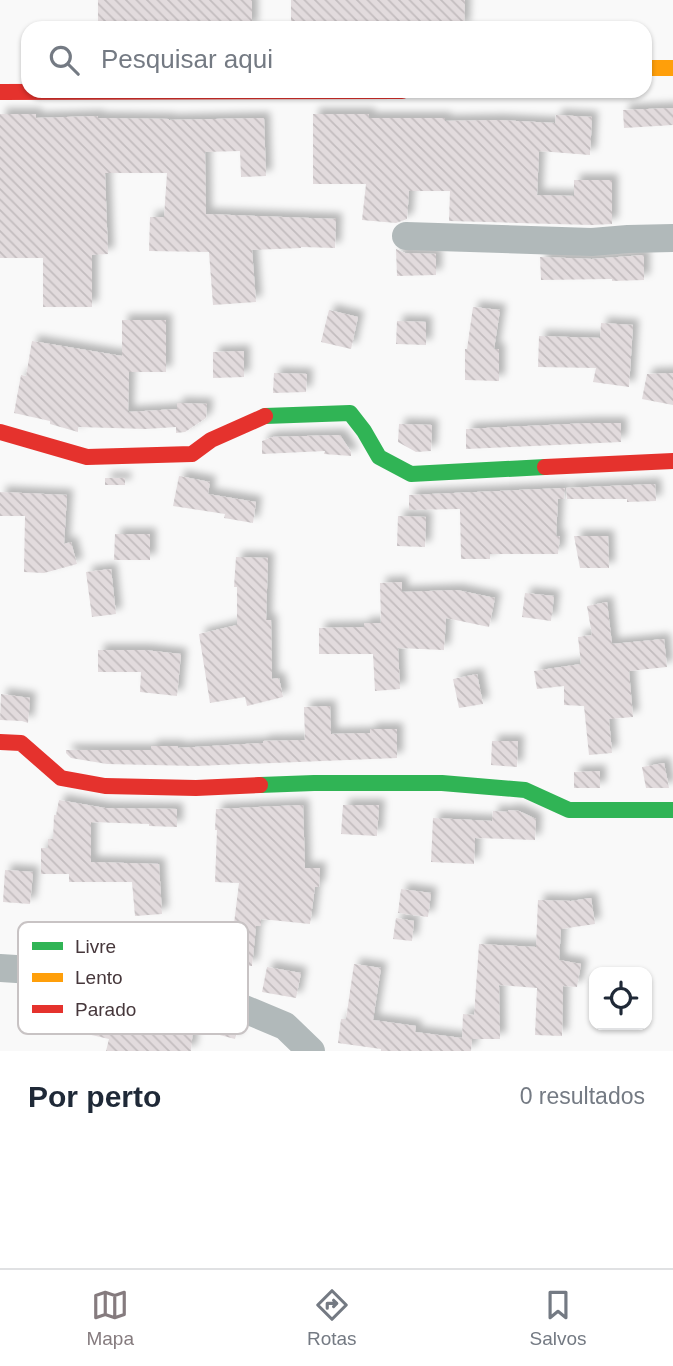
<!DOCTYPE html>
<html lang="pt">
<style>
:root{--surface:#fff;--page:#f2f2f3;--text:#1f2937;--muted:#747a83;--line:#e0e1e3;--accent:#857b7e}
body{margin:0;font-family:Helvetica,sans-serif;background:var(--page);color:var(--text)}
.controls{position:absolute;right:21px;bottom:21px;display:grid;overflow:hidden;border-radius:14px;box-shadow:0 2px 5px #0004}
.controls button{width:63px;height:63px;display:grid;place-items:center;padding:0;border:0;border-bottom:2px solid var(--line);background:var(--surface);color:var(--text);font:35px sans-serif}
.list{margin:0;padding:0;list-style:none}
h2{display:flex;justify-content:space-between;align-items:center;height:91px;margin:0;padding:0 28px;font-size:30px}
h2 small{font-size:23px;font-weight:400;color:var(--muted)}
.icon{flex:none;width:38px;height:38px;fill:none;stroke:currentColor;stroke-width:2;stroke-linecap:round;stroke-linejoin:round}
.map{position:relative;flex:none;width:673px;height:1051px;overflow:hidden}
.search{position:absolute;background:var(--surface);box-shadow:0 2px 5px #0004;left:21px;right:21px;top:21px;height:77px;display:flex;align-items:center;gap:18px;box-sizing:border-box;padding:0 24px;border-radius:21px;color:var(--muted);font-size:26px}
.sheet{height:217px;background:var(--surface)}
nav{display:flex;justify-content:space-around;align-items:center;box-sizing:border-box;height:98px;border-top:2px solid var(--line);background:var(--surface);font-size:19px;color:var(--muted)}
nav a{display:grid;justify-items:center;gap:4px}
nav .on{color:var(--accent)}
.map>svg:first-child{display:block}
.building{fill:url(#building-back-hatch);filter:url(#shadow)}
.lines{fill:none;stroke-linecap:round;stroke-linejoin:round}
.street{stroke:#b1b9ba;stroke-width:28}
.fast{stroke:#30b455;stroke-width:16}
.slow{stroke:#ff9f0a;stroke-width:16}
.jam{stroke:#e5322d;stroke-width:16}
.key{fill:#fff;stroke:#c8c3c4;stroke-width:2}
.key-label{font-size:19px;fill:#46373b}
</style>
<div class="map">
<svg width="673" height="1051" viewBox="0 0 673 1051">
<defs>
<pattern id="building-back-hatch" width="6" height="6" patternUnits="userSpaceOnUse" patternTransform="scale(1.75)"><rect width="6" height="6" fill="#e2dbdd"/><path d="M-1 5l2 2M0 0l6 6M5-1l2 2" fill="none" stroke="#c3bdbf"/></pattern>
<filter id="shadow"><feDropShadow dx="6" dy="-6" stdDeviation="3.5" flood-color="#0004"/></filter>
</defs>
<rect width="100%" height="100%" fill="#f9f9f9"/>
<!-- building -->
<g class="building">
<rect x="98" y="0" width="154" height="28"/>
<path d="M291,0h174l-1,28h-173z"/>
<path d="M673,108v17l-49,3 -1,-18z"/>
<path d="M0,114h36v4l62,-2v2l71,1v1l95,-2 2,58 -25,1 -1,-26 -35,1 1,62 130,5 -1,29 -34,-1v1l-49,2 4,52 -43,3 -4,-53 -60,-1 1,-34h14l3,-44h-62l3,81 -16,1v52h-49v-49h-43z"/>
<path d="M313,114h56v4h76v3l53,-1 57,3 1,-8 36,2 -2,38 -51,-4 -2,44 37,1v-16h38v44l-20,1 -143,-4 1,-30h-41l-2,28 -11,4 -34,-3 4,-36h-53z"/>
<path d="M396,249l9,4 31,1v21l-39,1z"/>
<path d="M644,255v25l-32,1v-2l-71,1 -1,-23 52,2z"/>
<path d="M473,307l27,3 -6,39h5v32l-34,-1v-31h2z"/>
<path d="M329,310l29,7 -7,32 -30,-7z"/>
<path d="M122,320h44v52h-37l-1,40 49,-3v-6l30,1 -1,14 -21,14 -9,1v-6l-30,2 -68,-2v5l-28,-8v-3l-36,-8 7,-38 5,1 6,-35 90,15z"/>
<path d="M397,321l29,1v23l-30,-1z"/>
<path d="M601,323l32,2 -4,62 -36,-5 3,-14 -58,-1 1,-31 61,2z"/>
<path d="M244,351v26l-31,1v-26z"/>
<path d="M274,373l33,1 -1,18 -33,1z"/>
<path d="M673,373v32l-31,-6 5,-25z"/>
<path d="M591,423h30v19l-155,7v-20z"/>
<path d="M399,424l33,1 -1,26 -15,1 -18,-10z"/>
<path d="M340,435l11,17v4l-27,-2 1,-3 -63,3v-13l10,-4z"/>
<path d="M179,476l31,6 -2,12 48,8 -3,21 -29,-5 1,-4 -52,-8z"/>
<rect x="105" y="478" width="20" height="7"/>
<path d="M655,484l1,17 -29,1v-3h-60l-1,-11z"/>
<path d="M565,488l-1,11h-6l-2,37h4l-2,18h-68v5h-29l-1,-50 -51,1v-15z"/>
<path d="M0,492l67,3 -3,49 7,-2 6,22 -33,9 -20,-1 1,-56h-25z"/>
<path d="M398,516l28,1 -1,30 -28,-1z"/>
<path d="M115,534h35v26h-36z"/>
<path d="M574,536h34l1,32h-29z"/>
<path d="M236,557l32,1 -2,62h5l1,59 7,-1 4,19 -36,9 -2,-9 -35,6 -11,-69 38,-9v-38h-3z"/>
<path d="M111,569l5,45 -24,3 -6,-45z"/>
<path d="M402,582v10l55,-2 38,8 -6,29 -43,-9 -2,32 -46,-2 2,41 -25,2 -2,-37h-54v-26l45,-1v-4h17l-1,-40z"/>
<path d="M525,593l29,3 -3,25 -29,-4z"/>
<path d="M607,602l5,42 52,-5 3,28 -38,4 4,46 -24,2 3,34 -23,2 -5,-49 -20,-1v-19l-27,3 -3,-18 47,-7 -3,-27 14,-2 -5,-29z"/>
<path d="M98,650h46l37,4 -4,42 -37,-4 1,-20h-43z"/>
<path d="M477,674l6,30 -24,4 -6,-29z"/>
<path d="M1,694l29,4 -2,25 -6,-2 -22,-1z"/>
<path d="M330,706l1,28 39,-1v-4h27v29l-201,8 -89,-2 -36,-6 -5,-5v-3h85v-4h27v2l85,-5v-2l42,-1 -1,-33z"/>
<path d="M492,741h26l-1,26 -26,-2z"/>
<path d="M664,763l5,25h-23l-4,-21z"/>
<path d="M600,771v17h-26v-16z"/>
<path d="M59,800l46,8 72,1v18l-28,-1v-2l-58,-2v40l68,2 3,50 -27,2 -3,-34h-63v-8h-28v-26h7v-9h5l1,-24h2z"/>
<path d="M303,805l2,63h15l-1,19h-4l-5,37 -49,-5v7h-5l-4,40 -23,-2 10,-81 -24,-1 2,-52h-2l1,-21z"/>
<path d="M343,805h36l-2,31 -36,-2z"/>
<path d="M508,810l11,1 17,8 -1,21 -60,-2 -1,26 -43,-2 2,-44 59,3 1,-10 15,1z"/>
<path d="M5,870l28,2 -3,32 -27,-2z"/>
<path d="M401,889l30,4 -3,24 -30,-4z"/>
<path d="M591,898l4,26 -34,5 -2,31 22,4 -4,23 -14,-1 -1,50 -27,-1 2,-47 -38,-3 1,54h-30l2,1 -1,11h-90v-2l-43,-6 3,-24h5l8,-55 27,4 -8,52 43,6 -1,6 47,6 1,-24 11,1 5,-71 57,3 2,-47 33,1z"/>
<path d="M396,918l18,3 -2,20 -19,-2z"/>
<path d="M267,967l34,6 -5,25 -34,-6z"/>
<path d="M174,996h12l11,4 14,13 28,12 -4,14 -42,-11 -2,23h-85l3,-12 -57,-13 7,-26 110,25z"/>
</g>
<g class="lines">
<!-- street -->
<g class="street">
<path d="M406,236l186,6 36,-3 45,-1"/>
<path d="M0,968l189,12 17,5 12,13 67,28 26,25"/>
</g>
<!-- fast -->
<g class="fast">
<path d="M265,416l85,-3 14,18 15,26 32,17 134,-7"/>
<path d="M260,785l54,-2h128l83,7 44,20h104"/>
</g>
<!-- slow -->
<path class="slow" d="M645,68h28"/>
<!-- jam -->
<g class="jam">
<path d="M0,92l402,-1"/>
<path d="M0,432l87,25 105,-3 19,-14 54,-24"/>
<path d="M545,467l128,-6"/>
<path d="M0,742l21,1 40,35 44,8 91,2 64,-3"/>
</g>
</g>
<!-- legend -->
<rect x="18" y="922" width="230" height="112" rx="10" class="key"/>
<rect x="32" y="942" width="31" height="8" fill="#30b455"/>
<rect x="32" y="973" width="31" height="9" fill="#ff9f0a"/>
<rect x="32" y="1005" width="31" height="8" fill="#e5322d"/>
<g class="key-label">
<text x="75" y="953">Livre</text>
<text x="75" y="984">Lento</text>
<text x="75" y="1016">Parado</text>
</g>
</svg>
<div class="controls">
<button><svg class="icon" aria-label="locate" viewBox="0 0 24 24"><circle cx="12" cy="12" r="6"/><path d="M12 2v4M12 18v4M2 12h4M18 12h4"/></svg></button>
</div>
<div class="search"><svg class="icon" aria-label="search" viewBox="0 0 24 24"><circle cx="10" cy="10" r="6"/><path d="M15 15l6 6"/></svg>Pesquisar aqui</div>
</div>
<section class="sheet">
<h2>Por perto<small>0 resultados</small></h2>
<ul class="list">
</ul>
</section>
<nav>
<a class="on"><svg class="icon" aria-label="map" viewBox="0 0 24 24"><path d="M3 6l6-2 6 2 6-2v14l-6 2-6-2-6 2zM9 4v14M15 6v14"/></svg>Mapa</a>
<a><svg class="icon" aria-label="directions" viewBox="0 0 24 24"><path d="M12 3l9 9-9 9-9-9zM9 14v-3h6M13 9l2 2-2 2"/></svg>Rotas</a>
<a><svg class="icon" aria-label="saved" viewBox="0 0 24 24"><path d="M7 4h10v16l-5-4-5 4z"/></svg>Salvos</a>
</nav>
